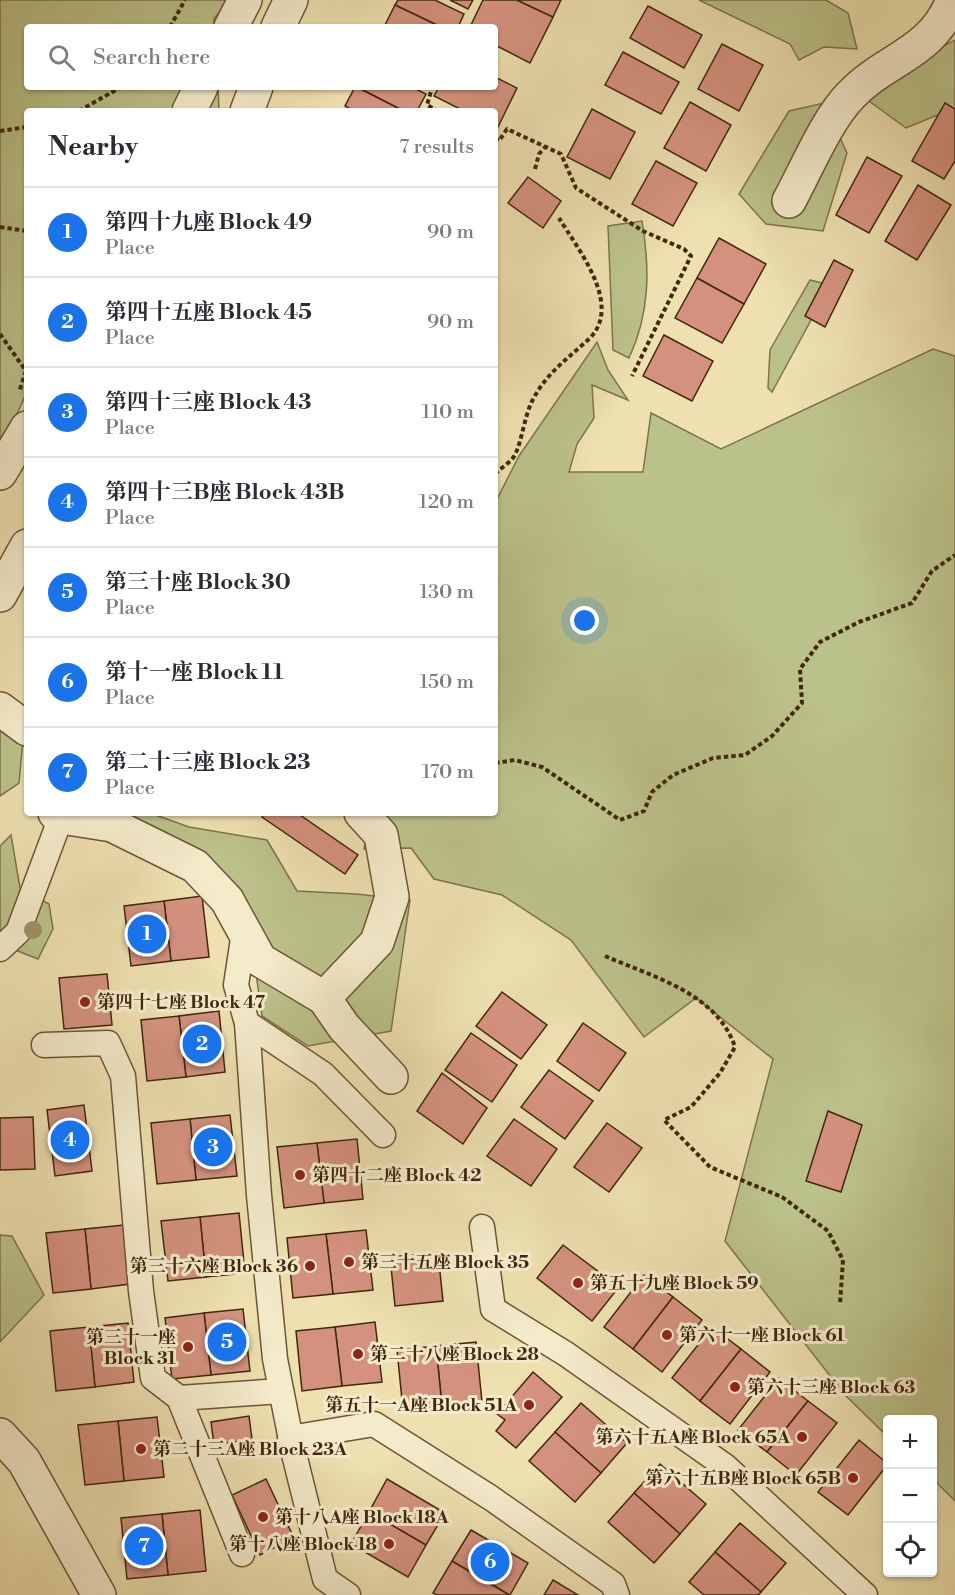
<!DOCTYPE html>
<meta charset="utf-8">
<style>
:root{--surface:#fff;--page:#f7f7f7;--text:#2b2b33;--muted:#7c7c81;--line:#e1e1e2;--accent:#1a73e8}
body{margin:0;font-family:"Libre Bodoni","Noto Serif TC",serif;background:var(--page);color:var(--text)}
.controls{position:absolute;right:18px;bottom:18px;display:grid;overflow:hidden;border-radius:6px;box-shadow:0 2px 4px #0004}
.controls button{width:54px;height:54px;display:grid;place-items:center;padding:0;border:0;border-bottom:2px solid var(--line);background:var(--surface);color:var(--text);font:30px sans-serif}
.you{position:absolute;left:585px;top:621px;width:21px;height:21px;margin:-15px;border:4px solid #fff;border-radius:50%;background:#1a73e8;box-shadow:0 0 0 9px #1a73e833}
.badge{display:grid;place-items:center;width:39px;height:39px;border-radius:50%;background:var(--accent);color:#fff;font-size:20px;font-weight:700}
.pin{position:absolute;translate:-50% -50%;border:3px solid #fff;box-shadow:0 2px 6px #0006}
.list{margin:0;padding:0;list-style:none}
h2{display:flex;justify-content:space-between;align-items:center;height:78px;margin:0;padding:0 24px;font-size:26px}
h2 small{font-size:20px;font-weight:400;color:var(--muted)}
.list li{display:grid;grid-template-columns:39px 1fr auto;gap:18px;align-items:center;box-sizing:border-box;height:90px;padding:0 24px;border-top:2px solid var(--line)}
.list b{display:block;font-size:22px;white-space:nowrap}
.list p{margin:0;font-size:20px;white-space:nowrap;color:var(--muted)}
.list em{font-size:20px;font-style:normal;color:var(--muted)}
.icon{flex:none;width:33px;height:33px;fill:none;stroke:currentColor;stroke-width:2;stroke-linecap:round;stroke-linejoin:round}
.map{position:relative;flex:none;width:955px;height:1595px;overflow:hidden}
.search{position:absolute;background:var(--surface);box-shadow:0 2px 4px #0004;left:24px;top:24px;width:474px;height:66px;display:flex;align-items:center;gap:15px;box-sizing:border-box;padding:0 21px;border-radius:6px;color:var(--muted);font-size:22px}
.panel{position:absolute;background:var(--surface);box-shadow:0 2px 4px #0004;left:24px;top:108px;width:474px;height:708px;border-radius:6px}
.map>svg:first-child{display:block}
.green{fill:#bbc289;stroke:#7e744c;stroke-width:1.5}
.building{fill:#d4927e;stroke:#41270e;stroke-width:1.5}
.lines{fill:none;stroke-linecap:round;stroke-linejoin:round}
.lane-casing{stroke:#6c5536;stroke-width:27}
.street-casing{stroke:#6c5536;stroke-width:36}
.path{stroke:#41270e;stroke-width:4;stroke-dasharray:4.5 3;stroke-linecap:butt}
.lane{stroke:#f4ebcb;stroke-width:24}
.street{stroke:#f4ebcb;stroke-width:33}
.tree{fill:#a09068}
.poi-dot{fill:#8f2418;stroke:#f4ebcb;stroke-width:2}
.labels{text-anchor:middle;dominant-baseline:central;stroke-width:6;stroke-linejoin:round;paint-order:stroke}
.poi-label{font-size:18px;font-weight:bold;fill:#41270e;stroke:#f4ebcb;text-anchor:start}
</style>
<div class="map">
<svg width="955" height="1595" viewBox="0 0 955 1595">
<rect width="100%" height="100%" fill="#eee0af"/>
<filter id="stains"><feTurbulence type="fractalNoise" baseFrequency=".00333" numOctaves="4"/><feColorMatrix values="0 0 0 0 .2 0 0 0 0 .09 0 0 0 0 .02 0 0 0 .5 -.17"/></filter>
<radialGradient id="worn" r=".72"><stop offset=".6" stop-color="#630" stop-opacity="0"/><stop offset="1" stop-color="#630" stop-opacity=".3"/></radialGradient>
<!-- green -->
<g class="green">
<path d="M0,0h232l-18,18v9h-187v60h191l1,22 -2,2h-190v281l-27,59z"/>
<path d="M699,0h127l22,13 9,36 -33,-2 -25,13 -9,-16z"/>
<path d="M955,40v68l-49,20 -44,-32 12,-13z"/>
<path d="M824,103l23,50 -24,78 -57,-7 -27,-30 50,-83z"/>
<path d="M642,221c8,48 8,92 -13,137l-16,-8 -5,-124z"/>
<path d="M810,280l20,5 -58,107 -4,-4 2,-38z"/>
<path d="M597,342l11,28 20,30 -36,-15 2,33 -17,26 -8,28h74l8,-59 70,36 212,-100 22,7v1145l-22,-22 -1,-59h-44l-1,16 -42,-41 -120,-154 48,-182 -77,-61 -52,39 -73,-97 -69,-45 -68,-16 -23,-31 -47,1 7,-36h124v-310l24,-47z"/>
<path d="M0,720l23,20 -4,43 -19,13z"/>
<path d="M73,813h77l39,14 78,13 30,51 59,3 54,6 -19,131 -83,15 -46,-30 -16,-114 -164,-71z"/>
<path d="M11,835l9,53 29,16 4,25 -15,30 -38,-15v-98z"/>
<path d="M0,1235l12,1 32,59 -44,47z"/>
</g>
<!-- building -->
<g class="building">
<path d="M398,0h37l29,14 -6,13h-17l-46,-22z"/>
<path d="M450,0h23l-5,9z"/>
<path d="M483,0h34l36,17 -23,46 -35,-18v-18h-25z"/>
<path d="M517,0h44l-8,17z"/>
<path d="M395,5l46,22h-57z"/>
<path d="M648,6l54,29 -18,33 -54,-30z"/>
<path d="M722,44l41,21 -24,46 -41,-22z"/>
<path d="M623,52l56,30 -18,32 -56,-29z"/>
<path d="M495,77l22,11 -19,39 -3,-1v-15h-31l-30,-15 5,-9h56z"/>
<path d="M355,87h2l47,24h-50l-9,-5z"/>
<path d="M357,87h55l14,7 -9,17h-13z"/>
<path d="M690,102l41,23 -25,46 -42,-23z"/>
<path d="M945,103l10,6v52l-11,18 -32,-18z"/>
<path d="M592,109l43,23 -25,47 -43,-22z"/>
<path d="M867,157l35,19 -33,57 -33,-18z"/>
<path d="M656,161l41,22 -24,43 -41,-22z"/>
<path d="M528,177l33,24 -18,27 -35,-25z"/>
<path d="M918,185l33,20 -34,55 -32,-19z"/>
<path d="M719,238l47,26 -22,40 -47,-26z"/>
<path d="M834,260l19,10 -28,57 -20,-11z"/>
<path d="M697,278l47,26 -22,39 -47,-25z"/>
<path d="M664,335l49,26 -21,40 -49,-25z"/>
<path d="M264,813h33l61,42 -13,19 -83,-57z"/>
<path d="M202,896l7,61 -38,4 -7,-60z"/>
<path d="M164,901l7,60 -40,5 -7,-60z"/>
<path d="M107,974l5,51 -48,4 -5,-51z"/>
<path d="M502,992l45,33 -26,34 -45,-33z"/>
<path d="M219,1011l6,61 -39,5 -7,-61z"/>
<path d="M179,1016l7,61 -39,4 -6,-61z"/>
<path d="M583,1023l43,30 -27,38 -42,-30z"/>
<path d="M471,1033l46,32 -25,37 -47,-32z"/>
<path d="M549,1070l44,31 -28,38 -44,-32z"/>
<path d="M442,1073l45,35 -24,36 -46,-33z"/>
<path d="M84,1105l8,66 -37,5 -8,-66z"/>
<path d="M828,1111l34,14 -21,67 -35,-11z"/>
<path d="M230,1115l7,61 -41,4 -6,-61z"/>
<path d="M33,1117l2,52 -35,1v-52z"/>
<path d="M190,1119l6,61 -39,4 -6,-61z"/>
<path d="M514,1119l43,30 -26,37 -44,-30z"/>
<path d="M607,1123l35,25 -33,44 -35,-25z"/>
<path d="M357,1139l6,60 -39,4 -7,-60z"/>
<path d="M317,1143l7,60 -40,5 -7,-61z"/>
<path d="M239,1213l6,60 -39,4 -6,-60z"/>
<path d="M200,1217l6,60 -38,4 -7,-60z"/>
<path d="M124,1225l6,59 -39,5 -6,-60z"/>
<path d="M85,1229l6,60 -38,4 -7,-60z"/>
<path d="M366,1230l7,60 -40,4 -7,-60z"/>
<path d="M326,1234l7,60 -40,4 -6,-60z"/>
<path d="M563,1245l56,42 -27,34 -55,-43z"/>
<path d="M438,1253l5,48 -48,5 -5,-49z"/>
<path d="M644,1275l29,22 -40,52 -29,-22z"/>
<path d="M673,1297l29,23 -40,52 -29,-23z"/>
<path d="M243,1309l7,62 -39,4 -7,-62z"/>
<path d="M204,1313l7,62 -39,4 -7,-61z"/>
<path d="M375,1322l7,60 -40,4 -7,-59z"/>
<path d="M128,1323l6,59 -39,5 -6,-60z"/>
<path d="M89,1327l6,60 -39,4 -6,-60z"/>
<path d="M335,1327l7,59 -40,5 -6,-60z"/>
<path d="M712,1327l29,22 -41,52 -28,-23z"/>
<path d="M476,1342l6,60 -40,4 -6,-60z"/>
<path d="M436,1346l6,60 -39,4 -6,-60z"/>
<path d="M741,1349l29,23 -40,52 -30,-23z"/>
<path d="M533,1372l29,25 -46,51 -20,-17 9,-11 -8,-6z"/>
<path d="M779,1378l29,23 -41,51 -29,-22z"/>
<path d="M808,1401l29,22 -41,52 -29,-23z"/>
<path d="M581,1403l46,40 -26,30 -46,-41z"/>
<path d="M249,1416l3,23 -38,6 -3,-23z"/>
<path d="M157,1417l7,60 -40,4 -6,-60z"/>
<path d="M118,1421l6,60 -39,4 -7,-60z"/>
<path d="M555,1432l46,41 -26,29 -46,-41z"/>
<path d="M859,1440l29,24 -40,51 -30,-23z"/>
<path d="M660,1464l46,40 -26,30 -46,-41z"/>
<path d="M266,1479l28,59 -34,17 -28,-60z"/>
<path d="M387,1479l58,34 -19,32 -57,-33z"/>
<path d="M634,1493l46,41 -26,29 -46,-41z"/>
<path d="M200,1510l6,61 -38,4 -6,-61z"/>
<path d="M369,1512l57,33 -18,32 -57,-33z"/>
<path d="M162,1514l6,61 -41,4 -6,-61z"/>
<path d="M740,1523l46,40 -25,29 -46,-40z"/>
<path d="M471,1530l57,33 -18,32 -58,-34z"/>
<path d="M715,1552l46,40 -3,3h-54l-15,-13z"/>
<path d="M452,1561l57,34h-72l-4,-2z"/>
<path d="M553,1580l25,15h-34z"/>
</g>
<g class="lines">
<defs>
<g id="lane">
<path d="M244,932l-8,53 11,38 12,172 16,164 18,91 32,129 23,16"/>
<path d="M0,949l18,-17 43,-115"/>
<path d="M247,1023l76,51 60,61"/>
<path d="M44,1045l64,-2 15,33 18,215 12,87 26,20 63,156"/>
<path d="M482,1227l11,82 73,45 159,112 140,129"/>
<path d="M179,1398l102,-7"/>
<path d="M290,1438l84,-14 117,74 122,86 4,11"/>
</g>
<g id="street">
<path d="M231,27l14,-27"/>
<path d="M278,27l13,-27"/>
<path d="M189,111l12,-24"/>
<path d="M247,111l9,-24"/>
<path d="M789,201c17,-31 38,-82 62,-106 35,-37 81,-41 102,-95"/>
<path d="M0,473l27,-45"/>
<path d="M0,595l27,-49"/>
<path d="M0,709l27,20"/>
<path d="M55,813l6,4 51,8 83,41 32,34 33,60 64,38"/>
<path d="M361,813l20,22 11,62 -15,45 -53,56 20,29 47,50"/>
<path d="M0,1435l24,26 75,134"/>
</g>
</defs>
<!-- lane casing -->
<use href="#lane" class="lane-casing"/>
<!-- street casing -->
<use href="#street" class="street-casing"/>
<!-- path -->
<g class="path">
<path d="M170,27l15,-27"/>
<path d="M429,87l3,1 -5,17 11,6"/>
<path d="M79,111l42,-24"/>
<path d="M0,131l27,-4"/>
<path d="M495,138l4,3 8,-12 54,25 15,34 67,43 41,18 7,7 -59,120"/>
<path d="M535,169l4,-15 6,-7"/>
<path d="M0,227l27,4"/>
<path d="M0,334l26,37 -7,21"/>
<path d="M495,474c6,-6 16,-12 20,-19 9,-20 9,-42 21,-61 14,-24 35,-38 54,-56 33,-34 -13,-90 -31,-120"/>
<path d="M495,763l20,-3 27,7 78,53 24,-9 8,-19 21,-17 40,-17 32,-3 27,-19 30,-33 -2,-34 20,-27 39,-20 53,-19 20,-32 23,-16"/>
<path d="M424,814l3,-1"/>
<path d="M605,956c48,21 112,37 130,91l-15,26 -29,34 -27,13 46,47 72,30 46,34 15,29 -3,44"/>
</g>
<!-- lane -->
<use href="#lane" class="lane"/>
<!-- street -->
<use href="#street" class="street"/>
</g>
<!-- trees -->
<circle class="tree" cx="33" cy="930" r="9"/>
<!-- markers -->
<g class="poi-dot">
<circle cx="85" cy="1002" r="6"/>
<circle cx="300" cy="1175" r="6"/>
<circle cx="349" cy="1262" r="6"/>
<circle cx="310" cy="1266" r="6"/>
<circle cx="578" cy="1283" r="6"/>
<circle cx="667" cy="1335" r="6"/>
<circle cx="188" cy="1347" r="6"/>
<circle cx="358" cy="1354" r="6"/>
<circle cx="735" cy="1387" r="6"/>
<circle cx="529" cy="1405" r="6"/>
<circle cx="802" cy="1437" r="6"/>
<circle cx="141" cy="1449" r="6"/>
<circle cx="853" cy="1478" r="6"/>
<circle cx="263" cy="1517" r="6"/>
<circle cx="389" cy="1544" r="6"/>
</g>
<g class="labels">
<!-- poi labels -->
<g class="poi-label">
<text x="97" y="1002">第四十七座 Block 47</text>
<text x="312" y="1175">第四十二座 Block 42</text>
<text x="361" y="1262">第三十五座 Block 35</text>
<text x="298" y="1266" text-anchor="end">第三十六座 Block 36</text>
<text x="590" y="1283">第五十九座 Block 59</text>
<text x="679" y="1335">第六十一座 Block 61</text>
<text x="176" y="1337" text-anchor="end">第三十一座<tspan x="176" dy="21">Block 31</tspan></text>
<text x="370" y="1354">第二十八座 Block 28</text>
<text x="747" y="1387">第六十三座 Block 63</text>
<text x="517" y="1405" text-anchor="end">第五十一A座 Block 51A</text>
<text x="790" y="1437" text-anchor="end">第六十五A座 Block 65A</text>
<text x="153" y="1449">第二十三A座 Block 23A</text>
<text x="841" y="1478" text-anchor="end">第六十五B座 Block 65B</text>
<text x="275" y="1517">第十八A座 Block 18A</text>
<text x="377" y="1544" text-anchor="end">第十八座 Block 18</text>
</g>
</g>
<rect width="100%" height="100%" filter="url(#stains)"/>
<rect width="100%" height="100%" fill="url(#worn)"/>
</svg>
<div class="controls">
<button>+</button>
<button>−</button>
<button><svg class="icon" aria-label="locate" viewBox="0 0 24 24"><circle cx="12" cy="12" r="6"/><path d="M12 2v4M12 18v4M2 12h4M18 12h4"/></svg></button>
</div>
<div class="you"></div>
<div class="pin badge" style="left:147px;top:934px">1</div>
<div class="pin badge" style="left:202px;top:1044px">2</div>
<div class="pin badge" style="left:213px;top:1147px">3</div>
<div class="pin badge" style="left:70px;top:1140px">4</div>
<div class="pin badge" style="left:227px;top:1342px">5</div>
<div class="pin badge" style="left:490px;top:1562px">6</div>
<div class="pin badge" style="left:144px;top:1546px">7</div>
<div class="search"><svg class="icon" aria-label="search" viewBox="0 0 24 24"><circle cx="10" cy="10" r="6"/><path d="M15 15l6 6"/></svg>Search here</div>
<section class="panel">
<h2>Nearby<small>7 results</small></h2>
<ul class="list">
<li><span class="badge">1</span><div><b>第四十九座 Block 49</b><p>Place</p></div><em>90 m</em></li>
<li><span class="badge">2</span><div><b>第四十五座 Block 45</b><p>Place</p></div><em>90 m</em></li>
<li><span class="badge">3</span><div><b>第四十三座 Block 43</b><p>Place</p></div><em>110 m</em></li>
<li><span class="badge">4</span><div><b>第四十三B座 Block 43B</b><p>Place</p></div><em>120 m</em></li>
<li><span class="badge">5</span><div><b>第三十座 Block 30</b><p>Place</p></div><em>130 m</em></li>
<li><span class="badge">6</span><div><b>第十一座 Block 11</b><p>Place</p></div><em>150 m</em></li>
<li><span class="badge">7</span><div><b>第二十三座 Block 23</b><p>Place</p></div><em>170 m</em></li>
</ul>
</section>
</div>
